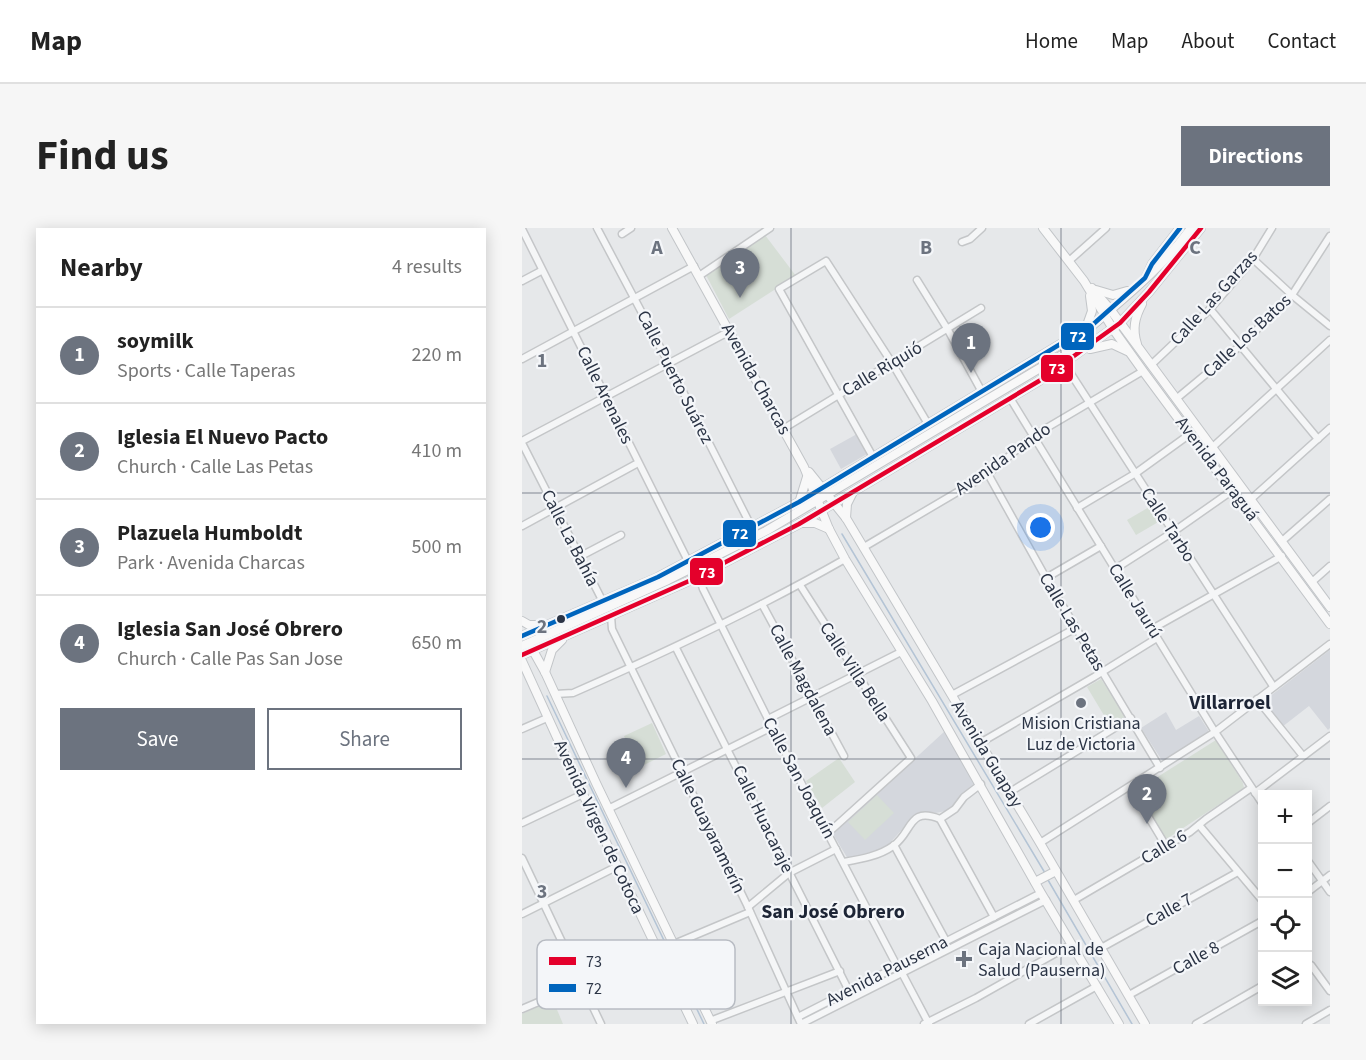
<!DOCTYPE html>
<meta charset="utf-8">
<style>
:root{--surface:#fff;--page:#f6f6f6;--text:#222;--muted:#767676;--line:#e0e0e0;--accent:#6c737f}
body{margin:0;font-family:"Source Sans 3",sans-serif;background:var(--page);color:var(--text)}
.controls{position:absolute;right:18px;bottom:18px;display:grid;overflow:hidden;border-radius:0px;box-shadow:0 3px 15px #0003}
.controls button{width:54px;height:54px;display:grid;place-items:center;padding:0;border:0;border-bottom:2px solid var(--line);background:var(--surface);color:var(--text);font:30px sans-serif}
.you{position:absolute;left:519px;top:300px;width:21px;height:21px;margin:-15px;border:4px solid #fff;border-radius:50%;background:#1a73e8;box-shadow:0 0 0 9px #1a73e833}
.badge{display:grid;place-items:center;width:39px;height:39px;border-radius:50%;background:var(--accent);color:#fff;font-size:20px;font-weight:700}
.pin{position:absolute;translate:-50% -50px;filter:drop-shadow(0 2px 3px #0008)}
.pin::after{content:'';position:absolute;top:32px;width:21px;height:18px;background:inherit;clip-path:polygon(0 0,100% 0,50% 100%)}
.list{margin:0;padding:0;list-style:none}
h2{display:flex;justify-content:space-between;align-items:center;height:78px;margin:0;padding:0 24px;font-size:26px}
h2 small{font-size:20px;font-weight:400;color:var(--muted)}
.list li{display:grid;grid-template-columns:39px 1fr auto;gap:18px;align-items:center;box-sizing:border-box;height:96px;padding:0 24px;border-top:2px solid var(--line)}
.list b{display:block;font-size:22px;white-space:nowrap}
.list p{margin:0;font-size:20px;white-space:nowrap;color:var(--muted)}
.list em{font-size:20px;font-style:normal;color:var(--muted)}
.actions{display:flex;gap:12px;padding:18px 24px}
.actions a{flex:1;padding:14px 0;border:2px solid var(--accent);border-radius:0px;text-align:center;font-size:21px;color:var(--accent)}
.actions .main{background:var(--accent);color:#fff}
.icon{flex:none;width:33px;height:33px;fill:none;stroke:currentColor;stroke-width:2;stroke-linecap:round;stroke-linejoin:round}
.map{position:relative;flex:none;width:808px;height:796px;overflow:hidden;border-radius:0px}
header{display:flex;align-items:center;gap:36px;box-sizing:border-box;height:84px;padding:0 30px;background:var(--surface);border-bottom:2px solid var(--line)}
header strong{font-size:28px}
nav{display:flex;gap:33px;margin-inline-start:auto;font-size:21px}
.intro{display:flex;align-items:center;justify-content:space-between;box-sizing:border-box;height:144px;padding:0 36px}
h1{margin:0;font-size:42px}
.button{padding:15px 27px;border-radius:0px;background:var(--accent);color:#fff;font-size:21px;font-weight:700}
main{display:flex;gap:36px;padding:0 36px}
aside{flex:1;background:var(--surface);border-radius:0px;box-shadow:0 3px 15px #0003}
.map>svg:first-child{display:block}
.built{fill:#d4d7dd}
.green{fill:#d6ded6}
.lines{fill:none;stroke-linecap:round;stroke-linejoin:round}
.stream{stroke:#b4c4d5;stroke-width:1.5}
.minor-casing{stroke:#c4c6c8;stroke-width:9}
.major-casing{stroke:#c2c5c8;stroke-width:10}
.minor{stroke:#f5f6f7;stroke-width:6}
.major{stroke:#f8f8f8;stroke-width:8}
.bus-1-casing{stroke:#f4f6f9;stroke-width:9}
.bus-2-casing{stroke:#f4f6f9;stroke-width:9}
.bus-1{stroke:#e4002b;stroke-width:4.5}
.bus-2{stroke:#0065bd;stroke-width:4.5}
.grid{fill:none;stroke:#6c737f;stroke-width:1.5;stroke-opacity:0.55}
.bus-dot{fill:#2b3445;stroke:#f4f6f9;stroke-width:2}
.poi-dot{fill:#6c737f;stroke:#f4f6f9;stroke-width:2}
.labels{text-anchor:middle;dominant-baseline:central;stroke-width:4.5;stroke-linejoin:round;paint-order:stroke}
.street-label{font-size:18px;fill:#2b3445;stroke:#f4f6f9}
.poi-label{font-size:18px;fill:#2b3445;stroke:#f4f6f9}
.neighbourhood-label{font-size:20px;font-weight:bold;fill:#1d2536;stroke:#f4f6f9}
.key{fill:#f4f6f9;stroke:#b8bcc3;stroke-width:1.5}
.key-label{font-size:16px;fill:#2b3445}
.grid-label{font-size:20px;text-anchor:middle;font-weight:bold;fill:#6c737f;stroke:#f4f6f9;stroke-width:4.5;stroke-linejoin:round;paint-order:stroke}
.line-badge{stroke:#f4f6f9;stroke-width:2}
.badge-label{font-size:16px;text-anchor:middle;font-weight:bold;fill:#fff}
</style>
<header>
<strong>Map</strong>
<nav><a>Home</a><a>Map</a><a>About</a><a>Contact</a></nav>
</header>
<div class="intro"><h1>Find us</h1><a class="button">Directions</a></div>
<main>
<aside>
<h2>Nearby<small>4 results</small></h2>
<ul class="list">
<li><span class="badge">1</span><div><b>soymilk</b><p>Sports · Calle Taperas</p></div><em>220 m</em></li>
<li><span class="badge">2</span><div><b>Iglesia El Nuevo Pacto</b><p>Church · Calle Las Petas</p></div><em>410 m</em></li>
<li><span class="badge">3</span><div><b>Plazuela Humboldt</b><p>Park · Avenida Charcas</p></div><em>500 m</em></li>
<li><span class="badge">4</span><div><b>Iglesia San José Obrero</b><p>Church · Calle Pas San Jose</p></div><em>650 m</em></li>
</ul>
<div class="actions"><a class="main">Save</a><a>Share</a></div>
</aside>
<div class="map">
<svg width="808" height="796" viewBox="0 0 808 796">
<rect width="100%" height="100%" fill="#e6e8ea"/>
<!-- built -->
<g class="built">
<path d="M335,206l10,20 -26,15 -11,-20z"/>
<path d="M808,422v78l-2,2 -19,-24 -27,21 -16,-21 -1,-6z"/>
<path d="M644,484l10,18 23,-14 9,14v4l-45,28 -22,-34z"/>
<path d="M423,503l31,51 -15,13 -11,15 -14,3 -6,-1 -14,2 -28,31 -15,7 -25,7 -15,-25z"/>
</g>
<!-- green -->
<g class="green">
<path d="M243,7l31,41 -67,43 -23,-44z"/>
<path d="M629,278l9,15 -24,14 -9,-15z"/>
<path d="M579,451l25,38 -15,10 -24,-40z"/>
<path d="M130,495l14,31 -22,11 -7,-14 -5,2 -8,-17z"/>
<path d="M694,512l27,43 1,5 -76,50h-3l-29,-45 1,-3z"/>
<path d="M317,530l16,24 -33,26 -16,-27z"/>
<path d="M355,567l17,18 -29,27 -17,-18z"/>
<path d="M31,772l10,24h-41v-10z"/>
</g>
<g class="lines">
<!-- stream -->
<g class="stream">
<path d="M320,306l203,339"/>
<path d="M25,468l157,328"/>
<path d="M526,652l84,144"/>
</g>
<defs>
<g id="minor">
<path d="M75,0l71,134 84,166"/>
<path d="M0,1l166,332"/>
<path d="M100,6l9,-6"/>
<path d="M440,14l8,-3 12,-11"/>
<path d="M731,31l39,36 38,31"/>
<path d="M547,33l37,-33"/>
<path d="M177,48l71,-48"/>
<path d="M395,52l31,50 34,62"/>
<path d="M0,53l19,-10"/>
<path d="M688,81l108,130"/>
<path d="M0,131l172,-93"/>
<path d="M547,133l2,13 202,312"/>
<path d="M629,137l59,-56 43,-50 19,-31"/>
<path d="M488,170l205,334 47,71"/>
<path d="M654,171l64,-53 52,-51 38,-59"/>
<path d="M261,201l198,-121"/>
<path d="M0,213l208,-110"/>
<path d="M0,215l80,157"/>
<path d="M683,226l125,-114"/>
<path d="M351,229l-94,-168 47,-28 66,102 36,61"/>
<path d="M466,246l58,104 114,190"/>
<path d="M728,272l80,-72"/>
<path d="M555,280l59,-35 54,-39"/>
<path d="M0,298l116,-63"/>
<path d="M759,314l49,-43"/>
<path d="M342,319l124,-73 45,-38 110,-65"/>
<path d="M57,329l42,-22"/>
<path d="M593,341l58,-37 60,-42"/>
<path d="M177,348l4,13 69,138 125,239"/>
<path d="M524,350l55,-32"/>
<path d="M790,354l18,-16"/>
<path d="M278,357l111,173 -83,75"/>
<path d="M240,376l82,152"/>
<path d="M89,388l1,13 136,278 53,117"/>
<path d="M630,401l130,-73"/>
<path d="M154,420l173,343"/>
<path d="M33,466l18,-1c93,-41 183,-83 272,-134"/>
<path d="M430,467l124,-67"/>
<path d="M735,471l46,57"/>
<path d="M246,491l133,-67"/>
<path d="M0,501l25,-11"/>
<path d="M458,515l114,-66 63,-39"/>
<path d="M609,560l35,58"/>
<path d="M488,564l121,-74"/>
<path d="M733,565l75,-57"/>
<path d="M86,581l164,-82"/>
<path d="M418,591l54,98"/>
<path d="M0,595l61,-29"/>
<path d="M786,595l22,-17"/>
<path d="M677,597l63,75"/>
<path d="M518,615l175,-111 115,-88"/>
<path d="M372,617l52,96"/>
<path d="M0,630l79,166"/>
<path d="M786,633l22,31"/>
<path d="M322,634c17,-3 35,-6 49,-16 20,-14 15,-40 47,-27l15,-10 9,-12 17,-13"/>
<path d="M786,664l22,-17"/>
<path d="M552,672l116,-68 16,-13 45,-31"/>
<path d="M226,679l41,-34 47,-24"/>
<path d="M0,686l96,-48"/>
<path d="M152,716l76,-32"/>
<path d="M579,720l137,-76"/>
<path d="M786,736l3,1 19,26"/>
<path d="M380,745l27,51"/>
<path d="M607,767l133,-74"/>
<path d="M0,781l136,-58"/>
<path d="M276,789l243,-124"/>
<path d="M188,793l130,-50"/>
<path d="M279,796l245,-124"/>
<path d="M402,796l52,-26 96,-54"/>
<path d="M507,796l68,-38"/>
<path d="M674,796l66,-38"/>
<path d="M784,796l24,-14"/>
</g>
<g id="major">
<path d="M150,0l132,239 25,62 16,30 87,142 109,192 78,131"/>
<path d="M521,0l41,53 29,48 30,42 187,253"/>
<path d="M624,49l6,-13 28,-36"/>
<path d="M570,60l18,21 220,298"/>
<path d="M574,62l17,5 14,-4"/>
<path d="M564,100l6,-17 -2,-15"/>
<path d="M615,116c-5,-15 -2,-27 5,-40"/>
<path d="M568,121l22,-5 15,7"/>
<path d="M287,244l37,46 194,325 105,181"/>
<path d="M277,275l8,-26"/>
<path d="M324,290l1,-14 6,-12"/>
<path d="M278,295h15l14,6"/>
<path d="M0,393l7,4h13"/>
<path d="M0,408l136,-59 141,-75 268,-162 13,-4"/>
<path d="M0,418l146,-66 98,-49 301,-179 7,-6 6,-10c39,-34 81,-66 111,-108"/>
<path d="M9,419l14,25 51,111 116,241"/>
<path d="M0,427l167,-74 110,-57 240,-143 81,-58 29,-31 52,-64"/>
<path d="M0,433l59,129 112,234"/>
<path d="M23,444l7,-22 10,-10"/>
<path d="M513,654l21,-11"/>
</g>
</defs>
<!-- minor casing -->
<use href="#minor" class="minor-casing"/>
<!-- major casing -->
<use href="#major" class="major-casing"/>
<!-- minor -->
<use href="#minor" class="minor"/>
<!-- major -->
<use href="#major" class="major"/>
<defs>
<path id="bus-1" d="M0,427l167,-74 110,-57 240,-143 81,-58 29,-31 52,-64"/>
<path id="bus-2" d="M0,408l136,-59 141,-75 268,-162 13,-4 65,-58 7,-14 28,-36"/>
</defs>
<!-- bus-1 casing -->
<use href="#bus-1" class="bus-1-casing"/>
<!-- bus-2 casing -->
<use href="#bus-2" class="bus-2-casing"/>
<!-- bus-1 -->
<use href="#bus-1" class="bus-1"/>
<!-- bus-2 -->
<use href="#bus-2" class="bus-2"/>
</g>
<!-- grid -->
<path class="grid" d="M269,0v796M539,0v796M0,265h808M0,531h808"/>
<!-- markers -->
<circle class="bus-dot" cx="39" cy="391" r="5"/>
<g class="poi-dot">
<circle cx="559" cy="475" r="6"/>
<path d="M439 722h6v6h6v6h-6v6h-6v-6h-6v-6h6z"/>
</g>
<g class="labels">
<!-- street labels -->
<g class="street-label">
<text transform="translate(692 70) rotate(-48)">Calle Las Garzas</text>
<text transform="translate(725 108) rotate(-43)">Calle Los Batos</text>
<text transform="translate(360 141) rotate(-31)">Calle Riquió</text>
<text transform="translate(153 149) rotate(63)">Calle Puerto Suárez</text>
<text transform="translate(234 151) rotate(61)">Avenida Charcas</text>
<text transform="translate(83 167) rotate(64)">Calle Arenales</text>
<text transform="translate(481 231) rotate(-35)">Avenida Pando</text>
<text transform="translate(695 241) rotate(53)">Avenida Paraguá</text>
<text transform="translate(646 297) rotate(57)">Calle Tarbo</text>
<text transform="translate(48 310) rotate(63)">Calle La Bahía</text>
<text transform="translate(613 373) rotate(58)">Calle Jaurú</text>
<text transform="translate(550 394) rotate(59)">Calle Las Petas</text>
<text transform="translate(333 444) rotate(57)">Calle Villa Bella</text>
<text transform="translate(281 452) rotate(62)">Calle Magdalena</text>
<text transform="translate(465 526) rotate(59)">Avenida Guapay</text>
<text transform="translate(277 550) rotate(62)">Calle San Joaquín</text>
<text transform="translate(241 591) rotate(64)">Calle Huacaraje</text>
<text transform="translate(186 598) rotate(64)">Calle Guayaramerín</text>
<text transform="translate(77 599) rotate(65)">Avenida Virgen de Cotoca</text>
<text transform="translate(642 619) rotate(-31)">Calle 6</text>
<text transform="translate(647 682) rotate(-29)">Calle 7</text>
<text transform="translate(674 730) rotate(-29)">Calle 8</text>
<text transform="translate(365 743) rotate(-27)">Avenida Pauserna</text>
</g>
<!-- poi labels -->
<g class="poi-label">
<text x="559" y="495">Mision Cristiana<tspan x="559" dy="21">Luz de Victoria</tspan></text>
<text x="456" y="721" text-anchor="start">Caja Nacional de<tspan x="456" dy="21">Salud (Pauserna)</tspan></text>
</g>
<!-- neighbourhood labels -->
<g class="neighbourhood-label">
<text x="708" y="475">Villarroel</text>
<text x="311" y="684">San José Obrero</text>
</g>
</g>
<!-- legend -->
<rect x="15" y="712" width="198" height="69" rx="9" class="key"/>
<rect x="27" y="729" width="27" height="8" fill="#e4002b"/>
<rect x="27" y="756" width="27" height="8" fill="#0065bd"/>
<g class="key-label">
<text x="64" y="739">73</text>
<text x="64" y="766">72</text>
</g>
<g class="grid-label">
<text x="135" y="26">A</text>
<text x="404" y="26">B</text>
<text x="673" y="26">C</text>
<text x="20" y="139">1</text>
<text x="20" y="405">2</text>
<text x="20" y="670">3</text>
</g>
<g class="line-badge">
<rect x="538" y="94" width="35" height="29" rx="6" fill="#0065bd"/>
<rect x="518" y="126" width="34" height="29" rx="6" fill="#e4002b"/>
<rect x="200" y="291" width="35" height="29" rx="6" fill="#0065bd"/>
<rect x="167" y="329" width="35" height="29" rx="6" fill="#e4002b"/>
</g>
<g class="badge-label">
<text x="556" y="114">72</text>
<text x="535" y="146">73</text>
<text x="218" y="311">72</text>
<text x="185" y="350">73</text>
</g>
</svg>
<div class="controls">
<button>+</button>
<button>−</button>
<button><svg class="icon" aria-label="locate" viewBox="0 0 24 24"><circle cx="12" cy="12" r="6"/><path d="M12 2v4M12 18v4M2 12h4M18 12h4"/></svg></button>
<button><svg class="icon" aria-label="layers" viewBox="0 0 24 24"><path d="M12 4l9 5-9 5-9-5zM3 14l9 5 9-5"/></svg></button>
</div>
<div class="you"></div>
<div class="pin badge" style="left:449px;top:145px">1</div>
<div class="pin badge" style="left:625px;top:596px">2</div>
<div class="pin badge" style="left:218px;top:70px">3</div>
<div class="pin badge" style="left:104px;top:560px">4</div>
</div>
</main>
